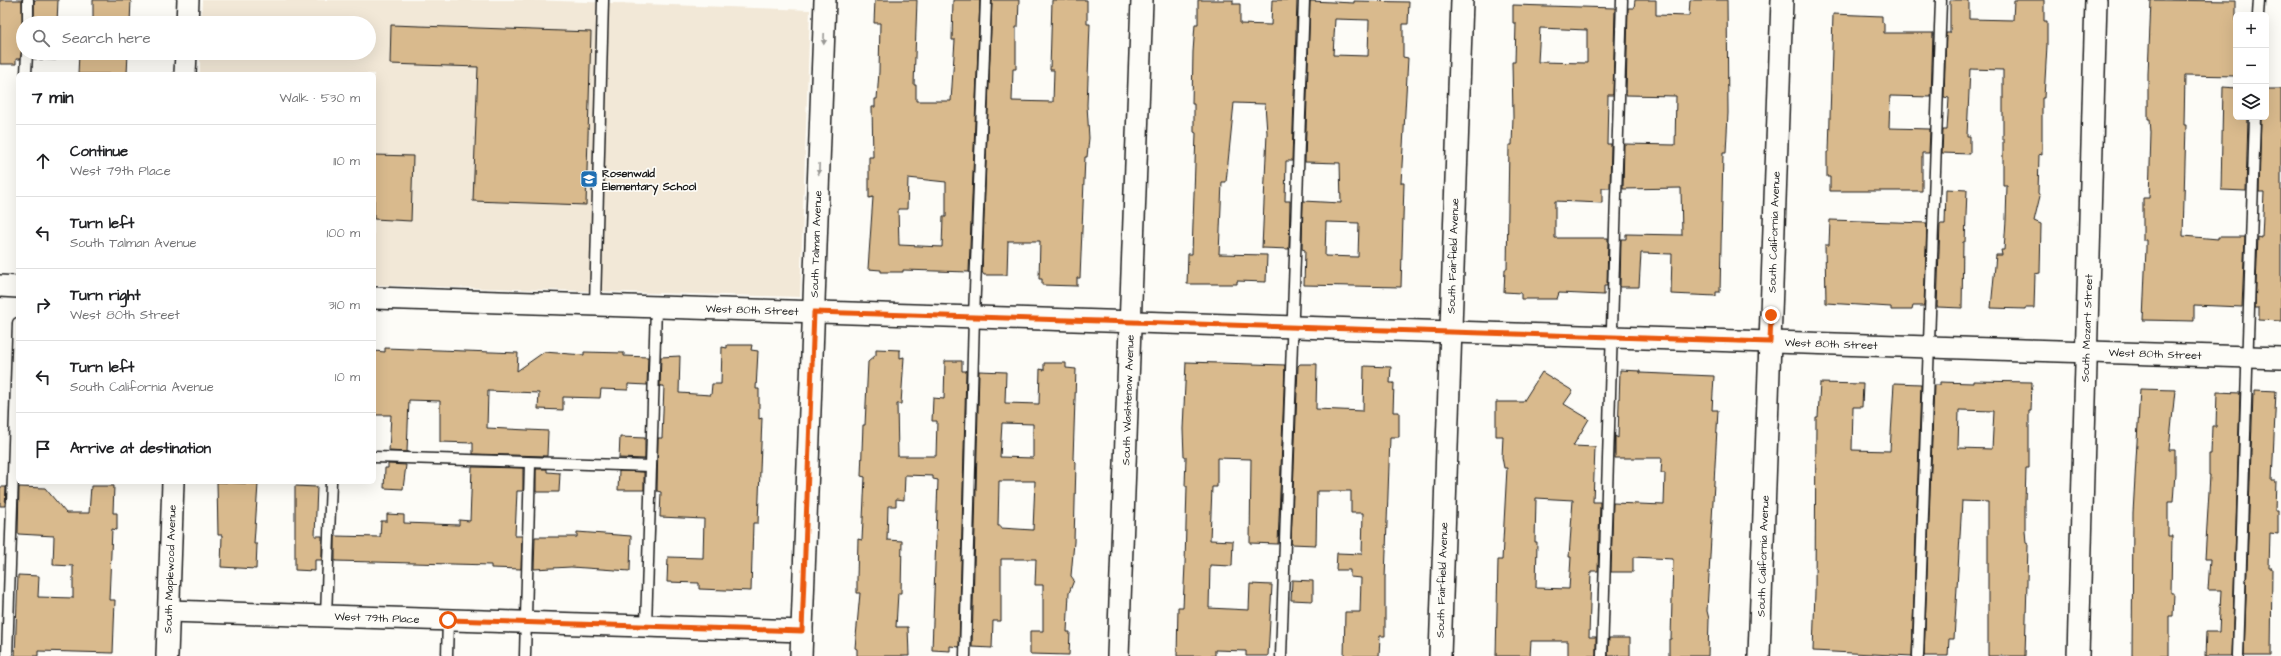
<!DOCTYPE html>
<meta charset="utf-8">
<style>
:root{--surface:#fff;--page:#f2f2f2;--text:#202124;--muted:#757577;--line:#e0e0e0}
body{margin:0;font-family:"Architects Daughter",sans-serif;background:var(--page);color:var(--text)}
.controls{position:absolute;right:12px;top:12px;display:grid;overflow:hidden;border-radius:6px;box-shadow:0 4px 16px #0002}
.controls button{width:36px;height:36px;display:grid;place-items:center;padding:0;border:0;border-bottom:1px solid var(--line);background:var(--surface);color:var(--text);font:20px sans-serif}
.stop{position:absolute;width:12px;height:12px;margin:-9px;border:3px solid #ea580c;border-radius:50%;background:#fff}
.stop.end{background:#ea580c;border-color:#fff;box-shadow:0 1px 4px #0008}
.list{margin:0;padding:0;list-style:none}
h2{display:flex;justify-content:space-between;align-items:center;height:52px;margin:0;padding:0 16px;font-size:17px}
h2 small{font-size:13px;font-weight:400;color:var(--muted)}
.list li{display:grid;grid-template-columns:26px 1fr auto;gap:12px;align-items:center;box-sizing:border-box;height:72px;padding:0 16px;border-top:1px solid var(--line)}
.list b{display:block;font-size:15px;white-space:nowrap}
.list p{margin:0;font-size:13px;white-space:nowrap;color:var(--muted)}
.list em{font-size:13px;font-style:normal;color:var(--muted)}
.icon{flex:none;width:22px;height:22px;fill:none;stroke:currentColor;stroke-width:2;stroke-linecap:round;stroke-linejoin:round}
.map{position:relative;flex:none;width:2281px;height:656px;overflow:hidden}
.search{position:absolute;background:var(--surface);box-shadow:0 4px 16px #0002;left:16px;top:16px;width:360px;height:44px;display:flex;align-items:center;gap:10px;box-sizing:border-box;padding:0 14px;border-radius:22px;color:var(--muted);font-size:15px}
.panel{position:absolute;background:var(--surface);box-shadow:0 4px 16px #0002;left:16px;top:72px;width:360px;height:412px;border-radius:6px}
.map>svg:first-child{display:block}
.built{fill:#f2e8d7}
.building{fill:#d9ba8d;stroke:#1c1c1c;fill-rule:evenodd}
.lines{fill:none;stroke-linecap:round;stroke-linejoin:round}
.lane-casing{stroke:#1c1c1c;stroke-width:13}
.street-casing{stroke:#1c1c1c;stroke-width:24}
.lane{stroke:#fdfcf7;stroke-width:10}
.street{stroke:#fdfcf7;stroke-width:21}
.oneway{fill:#989794}
.route{stroke:#ea580c;stroke-width:5}
.labels{text-anchor:middle;dominant-baseline:central;stroke-width:3.5;stroke-linejoin:round;paint-order:stroke}
.poi-label{font-size:11px;font-weight:bold;fill:#1c1c1c;stroke:#fdfcf7;text-anchor:start}
.street-label{font-size:11px;fill:#1c1c1c;stroke:#fdfcf7}
</style>
<div class="map">
<svg width="2281" height="656" viewBox="0 0 2281 656">
<rect width="100%" height="100%" fill="#fdfcf7"/>
<filter id="ink" filterUnits="userSpaceOnUse"><feTurbulence type="fractalNoise" baseFrequency=".025" numOctaves="2"/><feDisplacementMap in="SourceGraphic" scale="8" xChannelSelector="R" yChannelSelector="G"/><feConvolveMatrix kernelMatrix="1 2 1 2 8 2 1 2 1" color-interpolation-filters="sRGB"/></filter>
<g filter="url(#ink)">
<!-- built -->
<path class="built" d="M202,0h328l280,10 -10,287 -426,-12v-211h-174v-21h169v-30h-168z"/>
<!-- building -->
<g class="building">
<path d="M0,0h22l1,48 -3,11h-4v5h-16z"/>
<path d="M34,0h24l-1,23h-23z"/>
<path d="M93,0h38l-1,23h-37z"/>
<path d="M875,0h42l-3,85h2v16h35l4,-61h-3l1,-40h27l-11,272 -66,-2v2h-22v-2l-13,-1 5,-72 -4,1v-41h4l-1,-50h3v-8h2l2,-27 1,-49h-6zM908,178l38,4v35h-3l-1,30 -43,-2 -1,-36h9z"/>
<path d="M992,0h27l-1,27h-2v42h-3l-1,32 41,1 1,-32h-4l2,-70h35v24h3l-3,81 2,33 -2,19h-2l-5,121h-3v8l-35,-1v-6h-3l1,-38h-32l-1,34h-23l-2,-3z"/>
<path d="M1198,0h35v4h7v20l31,1 1,-25h25l-5,161h-6l-1,40h5l-1,48 -27,-1 5,-115 -2,-29 -31,-1 -8,79h-4l-3,72 48,1 -1,27 -29,-1v3h-50l1,-30h4l1,-30 3,-91 -2,-1v-28h-2l1,-52 2,-28h3z"/>
<path d="M1635,0h21v15l33,1 1,-16h37l1,113 -2,40h-3l-3,139h-4v4l-45,-2 1,-40 -31,-1 -2,34h-19l1,-48h5v-5l56,1 -1,-47 -58,1 1,-45 51,1 1,-49 -50,-1 2,-87h6z"/>
<path d="M1950,0h19v19l44,1 1,-20h30v21h3v24l-3,53h-2v57l-3,-1 -1,39 2,3 -6,25 7,3 -1,49 -5,1 -1,34h-9v1l-34,-1 5,-53h6l-1,-5h3l2,-30 1,-35h-4v-115l-33,-1 -3,67h3v18l-28,-1 1,-23h4l2,-32 -5,-1 2,-64h4z"/>
<path d="M2151,0l85,1v75l-51,-1 -1,50h2l-3,111 35,3v-2h27l-3,70 -48,-2v16l-51,-1 3,-72v-8h-3v-42h6l2,-65 -1,-14h-2v-45z"/>
<path d="M1310,1l44,2v-2l55,1 -1,22h-5v33l5,1 -7,125h3l-3,104 -97,-2 1,-35 -3,-1 1,-48 38,2 -1,-40 -35,-1zM1335,19l34,1 -1,36 -35,-1zM1326,222l33,1 -1,34 -33,-1z"/>
<path d="M1513,5l102,3 -2,87h-5l-1,49h4l-1,44h-8v15l-47,-2v37h53l-1,48h-3v9l-45,-2 -2,6h-36v-6l-17,-1 1,-23h2l2,-124h3l1,-28 -1,-55h3l1,-39h-3zM1540,28l47,2v33l-49,-1z"/>
<path d="M1833,14l49,2v6l2,1v10h49l-2,64 -41,-1 -1,32 41,1 -1,24h-7v38h-92v-14h-3v-25h2z"/>
<path d="M391,25l200,7 -5,173 -113,-4 5,-134 -88,-3z"/>
<path d="M33,53h23v7l-23,-1z"/>
<path d="M79,53h49l-1,21h-49z"/>
<path d="M2223,87l13,1v29h12l-2,74 -25,-1z"/>
<path d="M2266,89h15v232l-22,-1v-12h-4l3,-71 4,1 2,-46h-5l2,-75h5z"/>
<path d="M374,155l39,1 -2,65 -37,-2z"/>
<path d="M1946,189l21,1 -2,52h-2l-1,66 -25,-1 3,-83h5z"/>
<path d="M1830,220l97,3 -3,83h-11l-1,4h-21v-3l-65,-4 -1,-58h4z"/>
<path d="M727,345h25l-1,5 7,1 -2,38h3v30l3,-1 -4,105h-5l-2,68 -52,-2v-6l-32,-1 1,-25 35,1 1,-39 -44,-2 1,-25 -4,-1 1,-53h4l2,-52h-4l1,-29 19,-1 -1,37 32,2 1,-11h9l1,-37 5,1z"/>
<path d="M385,348l133,5 -1,18 27,-19 40,3v-3l40,1v3l24,1 -1,28 -19,-1v6l-27,-1 -1,9 -37,-1v13l-25,-1 1,-16 -51,-2 -1,37 61,3 -1,25 -74,-2v-11l-33,-1v-41l-31,-1 -2,52 -18,-1 2,-36h-17v-64l11,1z"/>
<path d="M876,349l24,1v8l4,-1 -3,47h-4l1,52h38l1,-35h-5l1,-23 11,1 1,-38h17v10h4l-7,276 -9,-1v5l-18,-1 6,-170 -5,-1v-3l-28,-1 -1,25 -8,-1v7h-8l-1,34 15,1 -1,52h-3l-2,34h12l1,29h-52v-7l-2,-1 5,-55h-3v-14l1,-40 4,1 3,-63 -4,-1 2,-51h2l3,-63 8,-7z"/>
<path d="M1186,362l99,3 -7,179 -28,-1 1,-84 -34,-1v29h-5l-2,53 23,1 -1,25 -22,-1 -1,43 40,2 1,-26 22,1 -4,71h-22v-5l-31,-1v6h-38l1,-49h5l2,-43 2,-78h-2l1,-29h-2l-1,-28z"/>
<path d="M1044,363h22v5l10,1 -3,90 3,3 -2,80 -3,34 3,4 -5,13 -2,39h3l-1,23 -39,-1v-23h13v-46h-8l1,-26h-35v62h-8l-1,27 -20,-1 7,-276 27,1 -1,31 34,1 1,-35 4,1zM1002,423l31,1v34l-33,-1zM999,481h36l-2,49 -32,-2v-2h-3z"/>
<path d="M1300,364h17l-1,45 47,2 1,-45 27,1 -1,16h4l-1,29h6v25h-9l-5,142v57h-5l-1,20h-35l1,-44h15l1,-34 -11,-1v-7h-14l1,-17 25,1 1,-41h-12v-22h-34l-1,54 -25,-1 7,-178z"/>
<path d="M1620,370l20,1v2l74,3 -2,34h6l-11,201 2,8 -1,37h-39v-17h2l2,-80 -40,-2v15h-22l2,-69 51,2 1,-32h-4l1,-15h-47v-22l3,2z"/>
<path d="M1542,372l31,19 -9,13 25,15 -16,27 22,1 -2,55h7l-2,69h-7l-2,66h7v19h-28v-15h-37l-1,15h-34l2,-96h4l5,-92h-3l-2,-11 1,-21h-7v-34h27zM1536,498l37,2 -4,57h2l-2,32 -33,-1 1,-46h-2z"/>
<path d="M1973,381l59,1 -1,29h-2v57h-3l-1,34v28l1,13 2,1 -3,112h-37v-154l-26,-1 -8,138h-5l-1,17h-24l10,-271h6v-3l33,1zM1959,410l35,1 -2,38 -34,-1z"/>
<path d="M1820,383l43,1 -1,23h-9l-1,43 38,1 4,-68 27,1 -9,272 -99,-5 2,-60 1,-174h2z"/>
<path d="M2140,389l35,1 -6,60h6v23l-2,29h-5v34h4l-1,57h3l-1,23h-4v40h-37l1,-143z"/>
<path d="M2255,390l21,1 -4,90h4l-1,29h3v24l-8,-1 -1,35h3l-1,88h-27l9,-262h2z"/>
<path d="M2217,392l23,1 -8,263h-27l1,-24h13l2,-42h-13l2,-31h-5l5,-84h-1v-21h2l1,-28h4z"/>
<path d="M620,437l25,1v21l-26,-1z"/>
<path d="M388,464l18,1 -3,24 -19,-1 1,-20h3z"/>
<path d="M472,467l51,1v23h-6l-2,45h7l-1,33 -30,-1v-3l-156,-4v-25l45,1 1,-16h6v-7l17,1v8l55,2v-5l11,1z"/>
<path d="M536,469h11v3l13,1 -1,19h-23z"/>
<path d="M619,471l25,1v18h-26z"/>
<path d="M217,482l41,2 -4,60h3l-1,25 -35,-2 1,-32h-4z"/>
<path d="M91,486h23l-1,27h4v17l-5,-1 -3,71h6l-2,53 -75,-2v5h-23l3,-81 21,1 -1,21 35,1v-32l-20,-1 1,-29 -36,-2 1,-47 26,1 21,25h23z"/>
<path d="M295,486l22,1 -2,49h7v24h-7v11l-20,-1z"/>
<path d="M0,487h6l-1,19h-5z"/>
<path d="M577,532l54,4 -1,35 -59,-4 -37,2 1,-32h42z"/>
<path d="M1292,580l21,1v20l-22,-1z"/>
<path d="M1609,638h21v18h-22z"/>
</g>
<g class="lines">
<defs>
<g id="lane">
<path d="M2258,15l1,-15"/>
<path d="M28,23v-23"/>
<path d="M26,74l1,-21"/>
<path d="M595,305l8,-305"/>
<path d="M374,457l277,9"/>
<path d="M326,616l5,-134"/>
<path d="M646,626l10,-319"/>
<path d="M7,656l11,-333"/>
<path d="M447,656l1,-36"/>
<path d="M525,656l5,-193"/>
<path d="M965,656l9,-339 12,-317"/>
<path d="M1281,656l23,-656"/>
<path d="M1602,656l20,-656"/>
<path d="M1918,656l23,-656"/>
<path d="M2238,656l17,-539"/>
</g>
<g id="street">
<path d="M187,23l1,-23"/>
<path d="M185,74l1,-21"/>
<path d="M0,286l18,1"/>
<path d="M374,298l1907,60"/>
<path d="M169,611l633,20"/>
<path d="M167,656l6,-174"/>
<path d="M801,656l24,-656"/>
<path d="M1118,656l24,-656"/>
<path d="M1440,656l22,-656"/>
<path d="M1759,656l23,-656"/>
<path d="M2078,656l18,-656"/>
</g>
</defs>
<!-- lane casing -->
<use href="#lane" class="lane-casing"/>
<!-- street casing -->
<use href="#street" class="street-casing"/>
<!-- lane -->
<use href="#lane" class="lane"/>
<!-- street -->
<use href="#street" class="street"/>
</g>
<!-- one-way arrows -->
<defs><path id="oneway-solid" d="M-6-.8H1V-3.2L6.5 0L1 3.2V.8H-6Z"/></defs>
<g class="oneway">
<use href="#oneway-solid" transform="translate(824 39) rotate(92)"/>
<use href="#oneway-solid" transform="translate(819 169) rotate(92)"/>
</g>
</g>
<g class="lines" filter="url(#ink)">
<!-- route -->
<path class="route" d="M448,620l354,11 12,-319 956,30 1,-27"/>
</g>
<!-- icons -->
<defs>
<symbol id="school-square" viewBox="-11 -11 22 22"><rect x="-9" y="-9" width="18" height="18" rx="4" fill="#1f6fb2" stroke="#fdfcf7"/><path d="M0-5L7-2L0 1L-7-2ZM-4 1L0 2.5L4 1V4Q0 6-4 4Z" fill="#fff"/></symbol>
</defs>
<g fill-rule="evenodd">
<use href="#school-square" x="579" y="169" width="20" height="20"/>
</g>
<g class="labels">
<!-- poi labels -->
<g class="poi-label">
<text x="602" y="173">Rosenwald<tspan x="602" dy="13">Elementary School</tspan></text>
</g>
<!-- street labels -->
<g class="street-label">
<text transform="translate(1774 232) rotate(-88)">South California Avenue</text>
<text transform="translate(816 244) rotate(-88)">South Talman Avenue</text>
<text transform="translate(1453 256) rotate(-88)">South Fairfield Avenue</text>
<text transform="translate(752 310) rotate(2)">West 80th Street</text>
<text transform="translate(2087 328) rotate(-88)">South Mozart Street</text>
<text transform="translate(1831 344) rotate(2)">West 80th Street</text>
<text transform="translate(2155 354) rotate(2)">West 80th Street</text>
<text transform="translate(1128 400) rotate(-88)">South Washtenaw Avenue</text>
<text transform="translate(1763 556) rotate(-88)">South California Avenue</text>
<text transform="translate(170 569) rotate(-88)">South Maplewood Avenue</text>
<text transform="translate(1442 580) rotate(-88)">South Fairfield Avenue</text>
<text transform="translate(377 618) rotate(2)">West 79th Place</text>
</g>
</g>
</svg>
<div class="controls">
<button>+</button>
<button>−</button>
<button><svg class="icon" aria-label="layers" viewBox="0 0 24 24"><path d="M12 4l9 5-9 5-9-5zM3 14l9 5 9-5"/></svg></button>
</div>
<div class="stop" style="left:448px;top:620px"></div>
<div class="stop end" style="left:1771px;top:315px"></div>
<div class="search"><svg class="icon" aria-label="search" viewBox="0 0 24 24"><circle cx="10" cy="10" r="6"/><path d="M15 15l6 6"/></svg>Search here</div>
<section class="panel">
<h2>7 min<small>Walk · 530 m</small></h2>
<ul class="list">
<li><svg class="icon" aria-label="ahead" viewBox="0 0 24 24"><path d="M12 20V5M6 11l6-6 6 6"/></svg><div><b>Continue</b><p>West 79th Place</p></div><em>110 m</em></li>
<li><svg class="icon" aria-label="left" viewBox="0 0 24 24"><path d="M17 20v-9H6M10 6l-5 5 5 5"/></svg><div><b>Turn left</b><p>South Talman Avenue</p></div><em>100 m</em></li>
<li><svg class="icon" aria-label="right" viewBox="0 0 24 24"><path d="M7 20v-9h11M14 6l5 5-5 5"/></svg><div><b>Turn right</b><p>West 80th Street</p></div><em>310 m</em></li>
<li><svg class="icon" aria-label="left" viewBox="0 0 24 24"><path d="M17 20v-9H6M10 6l-5 5 5 5"/></svg><div><b>Turn left</b><p>South California Avenue</p></div><em>10 m</em></li>
<li><svg class="icon" aria-label="arrive" viewBox="0 0 24 24"><path d="M6 21V4h12l-3 4 3 4H6"/></svg><div><b>Arrive at destination</b></div></li>
</ul>
</section>
</div>
